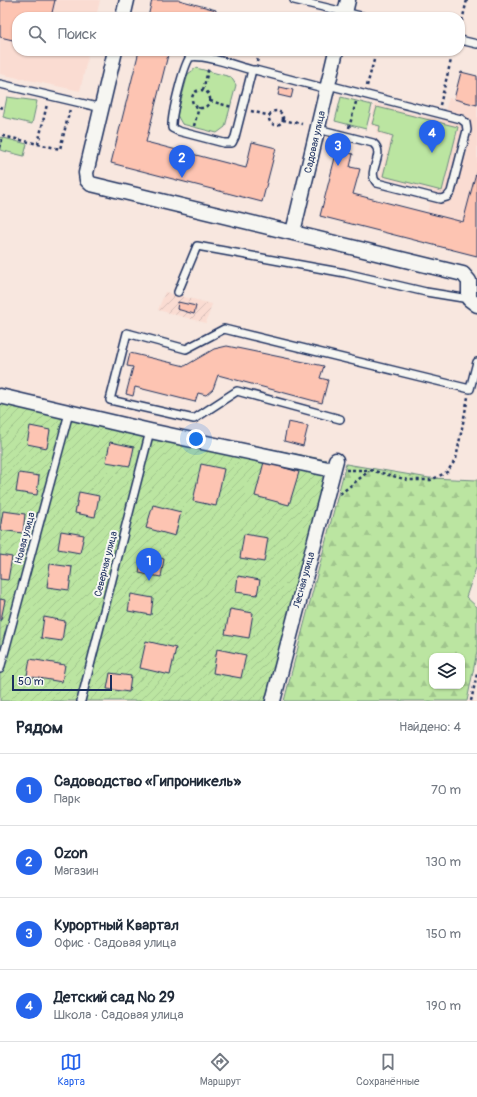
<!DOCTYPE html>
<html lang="ru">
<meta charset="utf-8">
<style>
:root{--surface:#fff;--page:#f2f2f3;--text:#1f2937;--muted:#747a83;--line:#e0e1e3;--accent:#2563eb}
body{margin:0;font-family:Pangolin,sans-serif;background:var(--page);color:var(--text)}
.controls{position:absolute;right:12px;bottom:12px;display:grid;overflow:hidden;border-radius:8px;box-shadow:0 1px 3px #0004}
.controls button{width:36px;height:36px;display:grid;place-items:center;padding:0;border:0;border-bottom:1px solid var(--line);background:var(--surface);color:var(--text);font:20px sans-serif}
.scale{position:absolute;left:12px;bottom:10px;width:100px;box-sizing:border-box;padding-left:4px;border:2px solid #1b2f5e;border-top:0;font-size:11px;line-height:14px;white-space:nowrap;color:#1b2f5e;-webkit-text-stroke:3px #f6f6f2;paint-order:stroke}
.you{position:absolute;left:196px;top:439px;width:14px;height:14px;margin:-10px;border:3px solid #fff;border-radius:50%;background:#1a73e8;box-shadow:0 0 0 6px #1a73e833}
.badge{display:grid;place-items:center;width:26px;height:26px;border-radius:50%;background:var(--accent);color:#fff;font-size:13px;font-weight:700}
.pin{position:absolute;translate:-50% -33px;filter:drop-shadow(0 1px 2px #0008)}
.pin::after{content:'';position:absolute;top:21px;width:14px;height:12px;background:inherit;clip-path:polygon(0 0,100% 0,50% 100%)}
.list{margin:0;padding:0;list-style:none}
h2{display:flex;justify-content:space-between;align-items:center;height:52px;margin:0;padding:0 16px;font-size:17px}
h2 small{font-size:13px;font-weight:400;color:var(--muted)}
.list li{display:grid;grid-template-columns:26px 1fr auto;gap:12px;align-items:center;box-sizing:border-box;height:72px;padding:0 16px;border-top:1px solid var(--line)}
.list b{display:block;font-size:15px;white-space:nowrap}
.list p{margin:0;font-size:13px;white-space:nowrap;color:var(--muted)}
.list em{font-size:13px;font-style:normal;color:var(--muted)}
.icon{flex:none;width:22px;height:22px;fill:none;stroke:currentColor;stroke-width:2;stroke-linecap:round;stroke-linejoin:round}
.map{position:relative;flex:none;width:477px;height:701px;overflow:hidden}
.search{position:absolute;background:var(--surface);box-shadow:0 1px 3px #0004;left:12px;right:12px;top:12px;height:44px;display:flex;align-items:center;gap:10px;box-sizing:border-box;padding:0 14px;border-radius:16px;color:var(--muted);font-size:15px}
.sheet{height:340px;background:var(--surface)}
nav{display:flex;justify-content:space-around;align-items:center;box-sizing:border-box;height:56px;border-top:1px solid var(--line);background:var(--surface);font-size:11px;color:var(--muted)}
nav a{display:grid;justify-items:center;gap:2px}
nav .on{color:var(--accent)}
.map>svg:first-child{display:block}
.built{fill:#fadcd2}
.industrial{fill:url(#industrial-furrows)}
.forest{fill:url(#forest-firs);stroke:#6b8a80;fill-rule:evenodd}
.park{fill:#bbe5a1;stroke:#6b8a80}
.garden{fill:url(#garden-furrows);stroke:#6b8a80}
.building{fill:#fdc4b2;stroke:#1b2f5e}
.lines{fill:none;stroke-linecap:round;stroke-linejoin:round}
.service-casing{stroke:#1b2f5e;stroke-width:10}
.minor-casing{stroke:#1b2f5e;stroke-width:17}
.path{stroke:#1b2f5e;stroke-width:2.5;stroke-dasharray:3 3;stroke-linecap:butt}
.service{stroke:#f6f6f2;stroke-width:7}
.minor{stroke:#f6f6f2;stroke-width:14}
.labels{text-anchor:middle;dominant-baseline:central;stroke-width:4;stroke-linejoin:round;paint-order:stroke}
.street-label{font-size:10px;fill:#1b2f5e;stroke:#f6f6f2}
</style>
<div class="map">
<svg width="477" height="701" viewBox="0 0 477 701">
<defs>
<pattern id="industrial-furrows" width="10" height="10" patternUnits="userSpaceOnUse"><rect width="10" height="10" fill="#fadcd2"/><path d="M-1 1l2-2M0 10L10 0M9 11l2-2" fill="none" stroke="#d6bdb7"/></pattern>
<pattern id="forest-firs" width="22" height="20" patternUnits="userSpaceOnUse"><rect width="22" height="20" fill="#bbe5a1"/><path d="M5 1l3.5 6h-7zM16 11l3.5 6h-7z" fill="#a0c58d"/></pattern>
<pattern id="garden-furrows" width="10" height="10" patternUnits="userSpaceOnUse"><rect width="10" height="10" fill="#bbe5a1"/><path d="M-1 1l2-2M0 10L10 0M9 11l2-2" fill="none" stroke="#a0c58d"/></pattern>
</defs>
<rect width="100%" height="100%" fill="#f8e7df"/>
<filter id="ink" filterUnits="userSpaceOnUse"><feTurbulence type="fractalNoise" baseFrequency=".025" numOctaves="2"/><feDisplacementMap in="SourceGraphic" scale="8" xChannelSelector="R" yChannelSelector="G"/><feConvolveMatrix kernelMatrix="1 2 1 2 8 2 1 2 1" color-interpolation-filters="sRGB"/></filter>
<g filter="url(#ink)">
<!-- built -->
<g class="built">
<path d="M0,0h100l-4,17h-79v34h72l-9,40 -80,-17z"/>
<path d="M449,98l28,7v64l-14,53 -36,-9 6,-22 -53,-14 11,-40 -15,-4 2,-5 -8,-3 5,-21 67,17z"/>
</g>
<!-- industrial -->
<path class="industrial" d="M165,292l47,12 -6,19 -48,-13z"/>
<!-- forest -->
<path class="forest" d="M346,464l83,14 48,2v85l-11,32 11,10v45l-10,49h-183zM432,656h30v30h-30z"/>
<!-- park -->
<g class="park">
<path d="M196,68l35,9 5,8 -11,42 -8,6 -35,-9 -5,-9 11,-41z"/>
<path d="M7,97l30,4 -5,23 -29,-7z"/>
<path d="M341,97l31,8 -6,24 -31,-8z"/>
<path d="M377,107l81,20 -16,64 -59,-15 10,-40 -14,-4 1,-6 -8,-2z"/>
<path d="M0,137l27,7 -3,12 -24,-6z"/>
</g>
<!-- garden -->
<path class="garden" d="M0,390l70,18 261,53 -66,240h-265z"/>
<!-- building -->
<g class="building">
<path d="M0,0h55l-4,17h-34v24l-17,-4z"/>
<path d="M152,0h27l37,10 -1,7h-67z"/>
<path d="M139,51h30l-23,91 100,26 6,-26 24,6 -14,54 -151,-39z"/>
<path d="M461,72l16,4v29l-23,-6z"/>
<path d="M280,87l13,3 -2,8 -13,-3z"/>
<path d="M337,150l16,4 -3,13 10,2 -7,25 110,28 14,-53v87l-157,-40z"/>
<path d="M178,302l18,4 -2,8 -17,-5z"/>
<path d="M227,346l97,20 -4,12 8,2 -6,23 -104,-28 -5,14 -7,6 -8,-2 -3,9 -60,-15 -2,9 -7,-2 7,-27 -6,-1 3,-13 55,13 29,-17z"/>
<path d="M288,422l20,4 -5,20 -19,-5z"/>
<path d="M30,426l20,4 -3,18 -20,-4z"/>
<path d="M110,442l24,5 -4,19 -24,-4z"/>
<path d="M264,462l35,10 -10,33 -34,-9z"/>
<path d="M201,464l23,5 -8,37 -23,-5z"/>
<path d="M19,473l20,3 -2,19 -21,-3z"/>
<path d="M79,492l20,4 -4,21 -20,-4z"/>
<path d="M153,505l28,7 -6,24 -29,-8z"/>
<path d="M3,511l22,3 -2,19 -23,-3z"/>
<path d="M61,531l23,4 -4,18 -22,-4z"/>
<path d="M244,534l24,4 -4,24 -24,-4z"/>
<path d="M0,555l12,2 -4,23 -8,-1z"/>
<path d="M142,555l22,4 -3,18 -22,-4z"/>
<path d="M50,564l22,3 -3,23 -22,-3z"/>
<path d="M238,576l22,4 -3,15 -21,-3z"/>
<path d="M131,594l22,4 -2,17 -23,-4z"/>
<path d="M0,599l5,1 -4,20h-1z"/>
<path d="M230,609l23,4 -4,25 -24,-4z"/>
<path d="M44,617l21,4 -3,20 -21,-3z"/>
<path d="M146,641l30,7 -6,27 -30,-7z"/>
<path d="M217,649l29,6 -5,23 -28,-5z"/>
<path d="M30,659l35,6 -3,17 -35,-6z"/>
<path d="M110,673l21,3 -2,16 -22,-3z"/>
</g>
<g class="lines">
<defs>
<g id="service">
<path d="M294,0l71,17"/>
<path d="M460,40l17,4"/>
<path d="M252,70l-17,67 -3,6h-8l-46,-12 -6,-3c-1,-12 11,-61 18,-71 15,-3 46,9 62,13h3l72,19"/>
<path d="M0,84l102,24"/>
<path d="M318,129l55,14c14,11 -8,29 4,40l63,16 7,-2 4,-5 16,-62 -1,-7 -5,-4 -133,-34"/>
<path d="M178,292l19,-46 148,27 81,19 43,7"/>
<path d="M340,419l-103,-28 -43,28 -84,-19 17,-67 59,16 38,-20 246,60 7,-27"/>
<path d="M0,669l69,-256"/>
<path d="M81,701l69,-270"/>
</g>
<g id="minor">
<path d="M123,17l4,-17"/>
<path d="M344,17l4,-17"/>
<path d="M115,51l-29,122 1,7 4,4 372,90 6,7v18l8,6"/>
<path d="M293,232l43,-181"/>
<path d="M0,396l150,35 183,39"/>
<path d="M273,701l63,-241"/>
</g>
</defs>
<!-- service casing -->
<use href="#service" class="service-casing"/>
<!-- minor casing -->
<use href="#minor" class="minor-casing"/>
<!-- path -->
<g class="path">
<path d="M462,21l5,-21"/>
<path d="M257,62l3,-11"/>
<path d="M367,86l7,-26"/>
<path d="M203,90l6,-23"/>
<circle cx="201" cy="99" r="9"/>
<path d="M210,101l22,6"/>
<path d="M440,105l11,-45"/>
<path d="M0,107l4,1"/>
<path d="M251,111l19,5"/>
<circle cx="276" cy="118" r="7"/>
<path d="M283,120l19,4"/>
<path d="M194,126l5,-19"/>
<path d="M349,128l7,-26"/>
<path d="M38,144l9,-40"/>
<path d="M0,148l3,-12 57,13 10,-40"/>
<path d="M346,470h24l38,10h23l16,-8 9,-13 12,-62"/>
<path d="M340,494l29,-23"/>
<path d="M471,701l6,-27"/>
</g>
<!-- service -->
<use href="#service" class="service"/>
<!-- minor -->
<use href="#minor" class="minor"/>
</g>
</g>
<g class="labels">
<!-- street labels -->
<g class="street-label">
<text transform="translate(315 142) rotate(-77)">Садовая улица</text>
<text transform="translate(25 538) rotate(-75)">Новая улица</text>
<text transform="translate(106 564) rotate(-76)">Северная улица</text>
<text transform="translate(304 580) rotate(-75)">Лесная улица</text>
</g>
</g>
</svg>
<div class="controls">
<button><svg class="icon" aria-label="layers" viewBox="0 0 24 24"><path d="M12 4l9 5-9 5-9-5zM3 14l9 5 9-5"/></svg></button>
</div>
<div class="scale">50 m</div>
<div class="you"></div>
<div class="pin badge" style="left:149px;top:581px">1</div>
<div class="pin badge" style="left:182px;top:178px">2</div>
<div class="pin badge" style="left:338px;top:166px">3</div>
<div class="pin badge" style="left:432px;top:153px">4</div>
<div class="search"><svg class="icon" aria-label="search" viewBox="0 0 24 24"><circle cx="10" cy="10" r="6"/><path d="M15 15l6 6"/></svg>Поиск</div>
</div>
<section class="sheet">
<h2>Рядом<small>Найдено: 4</small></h2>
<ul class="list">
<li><span class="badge">1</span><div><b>Садоводство «Гипроникель»</b><p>Парк</p></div><em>70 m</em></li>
<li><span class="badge">2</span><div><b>Ozon</b><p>Магазин</p></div><em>130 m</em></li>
<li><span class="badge">3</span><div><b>Курортный Квартал</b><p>Офис · Садовая улица</p></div><em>150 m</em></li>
<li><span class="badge">4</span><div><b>Детский сад № 29</b><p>Школа · Садовая улица</p></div><em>190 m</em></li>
</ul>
</section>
<nav>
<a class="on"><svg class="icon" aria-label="map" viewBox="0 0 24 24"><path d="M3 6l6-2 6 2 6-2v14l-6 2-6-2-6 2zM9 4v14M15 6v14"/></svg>Карта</a>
<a><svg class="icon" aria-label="directions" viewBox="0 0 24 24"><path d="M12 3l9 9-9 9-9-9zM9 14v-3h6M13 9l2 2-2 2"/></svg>Маршрут</a>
<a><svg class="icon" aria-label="saved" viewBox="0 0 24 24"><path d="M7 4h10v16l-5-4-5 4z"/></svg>Сохранённые</a>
</nav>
